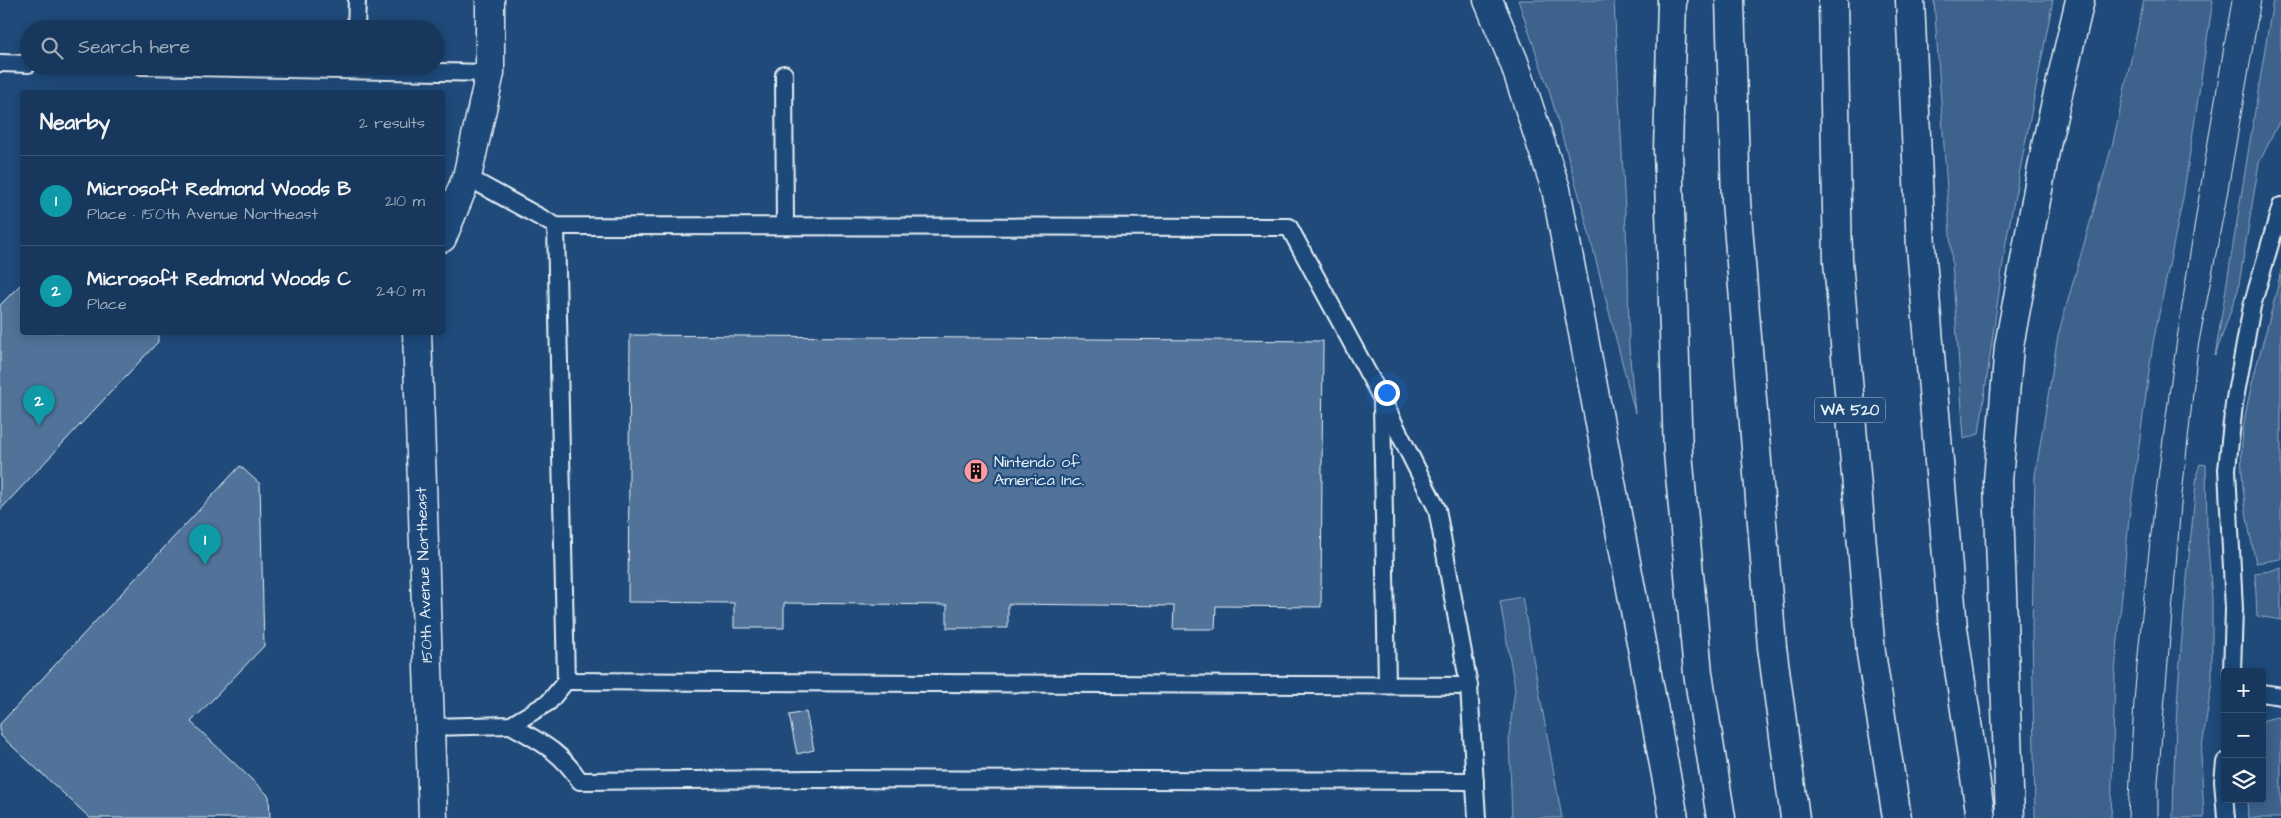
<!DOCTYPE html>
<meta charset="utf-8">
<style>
:root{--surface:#17385c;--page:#244365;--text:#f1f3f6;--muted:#9eacbb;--line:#365272;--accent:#d6ab8b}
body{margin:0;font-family:"Architects Daughter",sans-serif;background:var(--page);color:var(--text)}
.controls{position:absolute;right:15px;bottom:15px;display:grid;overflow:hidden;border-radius:5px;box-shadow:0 2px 12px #0003}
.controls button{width:45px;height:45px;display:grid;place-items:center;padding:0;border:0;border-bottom:1px solid var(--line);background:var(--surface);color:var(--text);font:25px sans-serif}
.you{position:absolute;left:1386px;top:392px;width:18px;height:18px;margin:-12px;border:4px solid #fff;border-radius:50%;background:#1a73e8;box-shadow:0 0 0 8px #1a73e833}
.badge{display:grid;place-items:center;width:32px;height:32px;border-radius:50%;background:var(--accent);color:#fff;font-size:16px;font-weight:700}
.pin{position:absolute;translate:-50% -41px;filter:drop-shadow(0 1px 2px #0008)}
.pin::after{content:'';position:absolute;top:26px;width:18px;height:15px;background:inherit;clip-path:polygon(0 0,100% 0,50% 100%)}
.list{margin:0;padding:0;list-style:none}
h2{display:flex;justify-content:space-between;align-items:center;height:65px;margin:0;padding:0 20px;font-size:21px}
h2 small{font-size:16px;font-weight:400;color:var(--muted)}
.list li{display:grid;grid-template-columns:32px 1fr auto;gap:15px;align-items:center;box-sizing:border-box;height:90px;padding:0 20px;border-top:1px solid var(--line)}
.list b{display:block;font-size:19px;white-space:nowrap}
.list p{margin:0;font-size:16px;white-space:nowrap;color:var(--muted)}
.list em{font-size:16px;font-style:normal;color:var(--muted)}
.icon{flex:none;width:28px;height:28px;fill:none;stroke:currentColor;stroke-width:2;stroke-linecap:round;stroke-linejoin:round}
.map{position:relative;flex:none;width:2281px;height:818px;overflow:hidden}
.search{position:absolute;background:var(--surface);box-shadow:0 2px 12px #0003;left:20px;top:20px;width:425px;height:55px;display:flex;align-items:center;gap:12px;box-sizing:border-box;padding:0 18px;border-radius:28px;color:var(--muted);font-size:19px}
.panel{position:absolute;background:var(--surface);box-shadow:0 2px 12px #0003;left:20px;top:90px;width:425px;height:245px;border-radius:5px}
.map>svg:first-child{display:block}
.green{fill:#3c628c;stroke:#92aac2}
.building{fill:#517399;stroke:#e8f1f8}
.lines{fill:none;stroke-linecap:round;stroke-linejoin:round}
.lane-casing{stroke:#e8f1f8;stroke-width:20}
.street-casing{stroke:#e8f1f8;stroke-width:31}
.highway-casing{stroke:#e8f1f8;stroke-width:31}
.lane{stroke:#1f4a7a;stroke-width:16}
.street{stroke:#1f4a7a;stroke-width:28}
.highway{stroke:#1f4a7a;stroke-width:28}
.tram{stroke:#e8f1f8;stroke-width:1}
.labels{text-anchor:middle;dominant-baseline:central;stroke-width:4.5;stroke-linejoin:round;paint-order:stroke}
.shield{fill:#1f4a7a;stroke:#acbfd2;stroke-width:1}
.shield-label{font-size:15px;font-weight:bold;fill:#e8f1f8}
.poi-label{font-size:16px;fill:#e8f1f8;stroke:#1f4a7a;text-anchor:start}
.street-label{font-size:16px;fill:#e8f1f8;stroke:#1f4a7a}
</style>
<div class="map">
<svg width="2281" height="818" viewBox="0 0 2281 818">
<rect width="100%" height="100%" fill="#1f4a7a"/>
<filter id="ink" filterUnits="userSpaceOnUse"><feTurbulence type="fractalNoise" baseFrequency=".02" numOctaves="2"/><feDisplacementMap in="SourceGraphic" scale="10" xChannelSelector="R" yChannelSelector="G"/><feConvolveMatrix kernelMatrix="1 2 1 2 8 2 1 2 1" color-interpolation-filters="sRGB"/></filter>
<g filter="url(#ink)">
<!-- green -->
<g class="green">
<path d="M1518,0h96l14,268 1,79 6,66 -54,-211 -32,-112z"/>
<path d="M1934,0h119l-47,242 -27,192 -15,5z"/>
<path d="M2144,0h69l-30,198 -30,145 -24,175 -14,154 -4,146h-76l-3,-190 3,-152 23,-141 55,-193z"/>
<path d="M2273,0h8v118l-22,45 -21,127 -23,66z"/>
<path d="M2281,270v289l-25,4c-10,-45 -19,-95 -12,-140 8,-52 27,-101 37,-153z"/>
<path d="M2200,464l6,1 1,67 5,67v82l-11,73 3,64h-31c1,-116 13,-231 24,-345z"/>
<path d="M2281,567v53l-24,-4 -2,-43 15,-2z"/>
<path d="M1522,597l40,221h-50l-3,-82 6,-47 -15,-88z"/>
<path d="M2276,717l5,1v100h-33l-1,-19h15v-78z"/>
</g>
<!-- building -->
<g class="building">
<path d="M22,283v49h136v10l-158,168v-205z"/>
<path d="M630,335l693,6 -2,266 -105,-1 -1,23h-42l1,-23 -166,-2v24h-61v-23l-163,-2v25h-50v-25l-106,-1z"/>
<path d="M240,466l20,18 4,162 -73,76 78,74 1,22h-180l-90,-83v-11z"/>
<path d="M806,712l8,38 -17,4 -8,-39z"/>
</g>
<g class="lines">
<defs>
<g id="lane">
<path d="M356,29l1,-29"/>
<path d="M0,63l29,1"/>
<path d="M141,66l349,7"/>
<path d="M784,74l1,152"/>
<path d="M467,177l89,49 733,1 93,172 55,110 32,177 8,132"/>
<path d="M1382,404l5,281"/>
<path d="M2232,672l2,-63 -7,-140 7,-65 18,-98 29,-100"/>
<path d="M566,681l903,5"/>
<path d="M2262,693l19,3"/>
<path d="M511,725c31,18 49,26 69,56l231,-2 664,2"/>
<path d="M430,727l81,-2 38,-23 17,-21 -10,-455"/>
<path d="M2225,762l-2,19 3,37"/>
</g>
<g id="street">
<path d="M442,238l25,-61 23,-104v-73"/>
<path d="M417,332l16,486"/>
</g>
<g id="highway">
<path d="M1488,0l26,62 42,127 118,629"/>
<path d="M1672,0l-4,150 10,303 20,220 23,145"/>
<path d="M1730,0l6,201 36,446 23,171"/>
<path d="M1833,0l5,261 33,392 26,165"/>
<path d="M1910,0l11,247 32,381 28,190"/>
<path d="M2010,818l-12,-337 11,-135 38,-205 33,-141"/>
</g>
</defs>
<!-- lane casing -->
<use href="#lane" class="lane-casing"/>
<!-- street casing -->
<use href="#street" class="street-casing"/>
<!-- highway casing -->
<use href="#highway" class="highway-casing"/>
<!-- lane -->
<use href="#lane" class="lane"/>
<!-- street -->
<use href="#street" class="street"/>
<!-- highway -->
<use href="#highway" class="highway"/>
<!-- tram -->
<g class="tram">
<path d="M2128,818c3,-51 4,-102 9,-153 21,-223 57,-445 95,-665"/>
<path d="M2158,818v-36l23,-278 17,-157 27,-140 36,-207"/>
</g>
</g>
</g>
<!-- icons -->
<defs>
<symbol id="building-disc" viewBox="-11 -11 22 22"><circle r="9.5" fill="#ff9aa2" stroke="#1f4a7a"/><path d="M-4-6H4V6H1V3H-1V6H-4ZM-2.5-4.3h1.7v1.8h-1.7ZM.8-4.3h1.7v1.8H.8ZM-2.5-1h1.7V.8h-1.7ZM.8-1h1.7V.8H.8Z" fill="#111"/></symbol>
</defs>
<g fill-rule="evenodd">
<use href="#building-disc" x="962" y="457" width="28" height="28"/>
</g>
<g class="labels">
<!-- shield labels -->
<rect class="shield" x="1815" y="397.5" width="70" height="25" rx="4"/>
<g class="shield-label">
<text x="1850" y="410">WA 520</text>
</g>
<!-- poi labels -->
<g class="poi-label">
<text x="994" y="462">Nintendo of<tspan x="994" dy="18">America Inc.</tspan></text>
</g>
<!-- street labels -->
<g class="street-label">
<text transform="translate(424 575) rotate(-92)">150th Avenue Northeast</text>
</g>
</g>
</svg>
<div class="controls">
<button>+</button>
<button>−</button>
<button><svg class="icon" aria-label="layers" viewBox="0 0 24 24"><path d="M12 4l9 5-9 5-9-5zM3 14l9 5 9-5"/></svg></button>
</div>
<div class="you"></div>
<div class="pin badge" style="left:205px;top:565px;background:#0f9aa8">1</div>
<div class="pin badge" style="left:39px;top:426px;background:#0f9aa8">2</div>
<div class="search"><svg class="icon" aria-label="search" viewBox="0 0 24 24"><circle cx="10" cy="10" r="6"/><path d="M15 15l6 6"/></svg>Search here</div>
<section class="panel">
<h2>Nearby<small>2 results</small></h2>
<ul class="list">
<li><span class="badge" style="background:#0f9aa8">1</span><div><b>Microsoft Redmond Woods B</b><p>Place · 150th Avenue Northeast</p></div><em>210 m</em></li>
<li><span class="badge" style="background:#0f9aa8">2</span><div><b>Microsoft Redmond Woods C</b><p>Place</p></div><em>240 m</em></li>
</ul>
</section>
</div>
